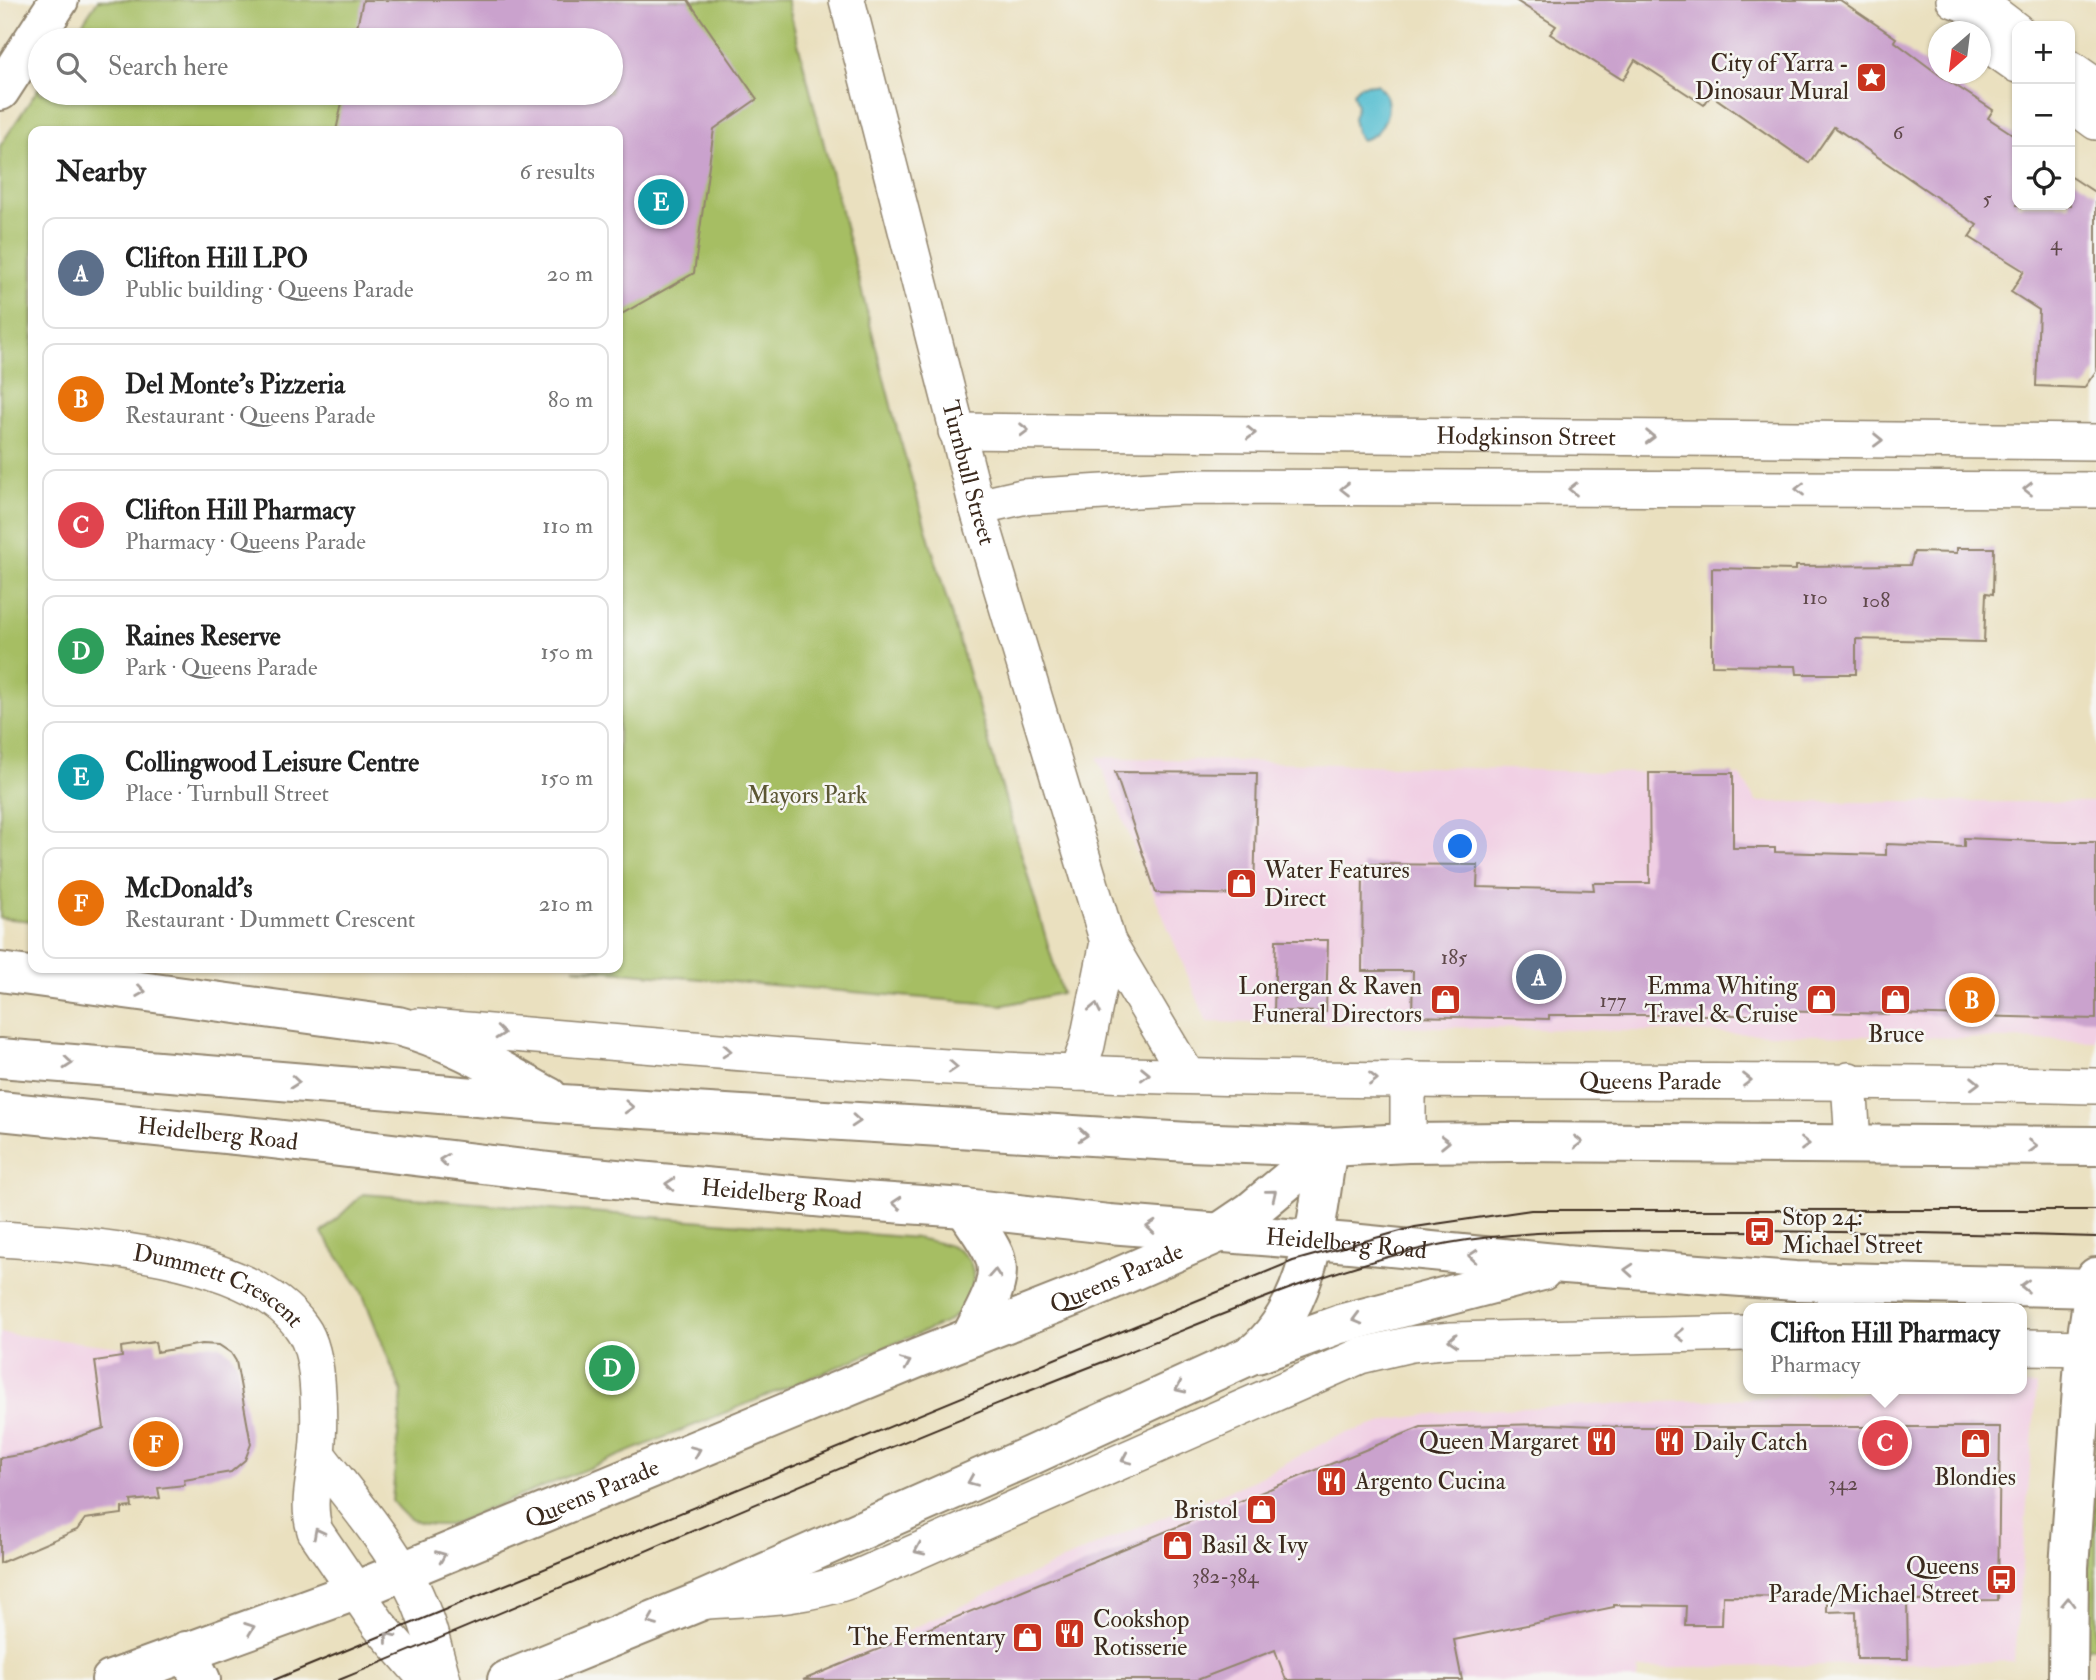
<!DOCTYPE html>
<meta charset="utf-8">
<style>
:root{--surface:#fff;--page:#f6f6f6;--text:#222;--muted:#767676;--line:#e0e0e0;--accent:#c8321e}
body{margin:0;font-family:"IM FELL Double Pica",serif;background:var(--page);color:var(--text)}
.controls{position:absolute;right:21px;top:21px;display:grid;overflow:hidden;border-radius:14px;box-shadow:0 2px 5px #0004}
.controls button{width:63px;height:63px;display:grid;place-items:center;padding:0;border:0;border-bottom:2px solid var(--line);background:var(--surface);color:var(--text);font:35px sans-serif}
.compass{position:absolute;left:1928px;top:21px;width:63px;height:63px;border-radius:50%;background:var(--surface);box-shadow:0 2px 5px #0004;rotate:208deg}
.you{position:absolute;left:1461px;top:847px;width:24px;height:24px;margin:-18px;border:5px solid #fff;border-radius:50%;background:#1a73e8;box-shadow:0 0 0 10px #1a73e833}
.badge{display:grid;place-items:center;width:46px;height:46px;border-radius:50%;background:var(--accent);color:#fff;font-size:23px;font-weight:700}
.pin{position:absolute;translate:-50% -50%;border:4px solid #fff;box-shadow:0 2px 7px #0006}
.popup{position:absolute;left:1743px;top:1303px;width:284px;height:91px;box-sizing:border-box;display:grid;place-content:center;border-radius:14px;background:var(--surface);filter:drop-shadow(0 2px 5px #0005);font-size:23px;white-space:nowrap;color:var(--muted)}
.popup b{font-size:26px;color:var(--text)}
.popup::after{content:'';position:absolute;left:50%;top:100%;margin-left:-14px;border:14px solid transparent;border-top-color:var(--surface)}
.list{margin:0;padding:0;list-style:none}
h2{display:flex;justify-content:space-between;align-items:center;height:91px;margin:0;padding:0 28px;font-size:30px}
h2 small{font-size:23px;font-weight:400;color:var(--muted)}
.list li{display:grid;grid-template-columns:46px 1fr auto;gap:21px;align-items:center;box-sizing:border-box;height:112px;margin:0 14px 14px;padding:0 14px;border:2px solid var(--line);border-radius:14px}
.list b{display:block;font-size:26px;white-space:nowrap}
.list p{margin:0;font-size:23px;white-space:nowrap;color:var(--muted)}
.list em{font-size:23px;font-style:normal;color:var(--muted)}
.icon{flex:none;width:38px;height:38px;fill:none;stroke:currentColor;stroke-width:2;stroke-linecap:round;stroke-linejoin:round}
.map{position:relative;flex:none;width:2096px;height:1680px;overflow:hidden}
.search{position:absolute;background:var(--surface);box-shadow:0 2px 5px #0004;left:28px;top:28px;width:595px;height:77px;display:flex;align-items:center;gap:18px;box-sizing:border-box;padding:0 24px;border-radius:38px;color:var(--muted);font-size:26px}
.panel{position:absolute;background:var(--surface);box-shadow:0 2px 5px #0004;left:28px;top:126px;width:595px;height:847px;border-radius:14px}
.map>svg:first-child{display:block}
.built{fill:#f1d0e4}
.green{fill:#a6be64;stroke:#707441;stroke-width:2}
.water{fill:#53bdd0;stroke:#477477;stroke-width:2}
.building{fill:#caa2cd}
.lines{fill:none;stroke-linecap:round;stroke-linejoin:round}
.minor-casing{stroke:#92856e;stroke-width:38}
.tertiary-casing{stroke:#92856e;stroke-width:42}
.primary-casing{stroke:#92856e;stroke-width:42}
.minor{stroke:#fff;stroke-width:35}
.tertiary{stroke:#fff;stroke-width:38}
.primary{stroke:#fff;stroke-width:38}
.tram{stroke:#3b2a1e;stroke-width:2}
.oneway{stroke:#a79f9a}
.labels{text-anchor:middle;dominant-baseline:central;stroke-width:5;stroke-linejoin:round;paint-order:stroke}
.number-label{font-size:21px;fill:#5f484a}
.poi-label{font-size:24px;fill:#3b2a1e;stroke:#f6f6f2;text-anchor:end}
.street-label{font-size:24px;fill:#3b2a1e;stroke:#f6f6f2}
.park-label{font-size:24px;fill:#5b5633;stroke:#f6f6f2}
</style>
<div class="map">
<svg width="2096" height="1680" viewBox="0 0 2096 1680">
<rect width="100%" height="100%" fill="#f6f6f2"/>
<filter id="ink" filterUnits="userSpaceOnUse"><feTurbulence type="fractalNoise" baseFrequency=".0143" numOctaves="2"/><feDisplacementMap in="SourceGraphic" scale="14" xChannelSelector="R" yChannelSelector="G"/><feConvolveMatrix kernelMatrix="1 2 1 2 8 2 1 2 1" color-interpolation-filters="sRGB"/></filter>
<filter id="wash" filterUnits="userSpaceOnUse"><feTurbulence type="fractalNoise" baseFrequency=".00686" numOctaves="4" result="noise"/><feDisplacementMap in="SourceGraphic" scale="28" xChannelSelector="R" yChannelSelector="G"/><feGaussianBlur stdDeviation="1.57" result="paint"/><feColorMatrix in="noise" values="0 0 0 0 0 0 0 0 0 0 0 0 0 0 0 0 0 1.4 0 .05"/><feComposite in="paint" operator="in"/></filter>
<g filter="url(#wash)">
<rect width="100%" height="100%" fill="#eae0bf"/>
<!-- built -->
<g class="built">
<path d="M1097,757l644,19 15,26h340v239l-889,-19z"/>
<path d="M0,1333l121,14 34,-5 2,10 45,-8 17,1 12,8 8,14 12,77 -2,9 -10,14 -8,5 -47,8 1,5 -26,3 1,10 -28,3v6l-10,1v6l-40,6 -1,5 -7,7 -38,14 -36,19z"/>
<path d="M2037,1385l-23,276 -376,8 -1,11h-839l310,-140 146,-60 82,-44 55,-16 63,-9 503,-22h65v-3z"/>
</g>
<!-- green -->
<g class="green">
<path d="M98,0h689l110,429 165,564 -58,12 -431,-37h45v-837h-585v790l-33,-3v-772l40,-60v7h571v-53h-540z"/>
<path d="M363,1194l554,44c15,4 34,5 46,16 16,12 11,41 -1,55 -5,5 -12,10 -17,14l-496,202c-30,0 -39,0 -57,-24l10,-108 -41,-103 -39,-57z"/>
<path d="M2096,1434v214l-13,-1z"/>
</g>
<!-- water -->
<path class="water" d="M1373,84h4c3,4 9,10 10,15 4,18 -8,38 -26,41l-5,-8 -3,-14 4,-12 -4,-14 6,-6z"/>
<g id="blocks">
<!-- building -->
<g class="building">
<path d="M363,0h325l69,99 -43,30 -20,144 -76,43v-185h-282l8,-38h267v-53h-257z"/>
<path d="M1515,0h325l56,38 -2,3 44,33 55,36 -5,8 29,19v68h53v-29l26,17v178l-12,17 -48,-2 3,-76 -28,-18 13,-21 -55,-34 8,-12 -143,-98 -25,36 -98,-68 -7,10 -69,-45 -12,20 -73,-46 6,-8z"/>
<path d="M1957,548h37l-1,46 -7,-1 -2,49 -128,-3v35h-59l-1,-8 -84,-1v-97l84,2v-4l114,-1 4,-13 43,1z"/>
<path d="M1115,772l142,1 -3,122 -98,-2z"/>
<path d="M1649,773h84v75h42v4l111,3v-11l78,3v-9l93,4h39v177l-321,-8v4h-226v4l-137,-3 1,-45h-51l1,-107 115,1 -1,22 117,3 -1,-7h57z"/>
<path d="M1276,940h52l-2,72 -52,-1z"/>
<path d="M155,1342l2,10 45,-8 17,1 12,8 5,8 15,83 -6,16 -14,12 -47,8 1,5 -27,3 2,10 -29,3 1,6 -10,1v6l-37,5 -8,11 -77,33v-105l31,-5 73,-25 -9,-67 27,-4 -1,-10z"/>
<path d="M1548,1424l71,3h381l-2,173 -91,1 1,58h-51l-1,-48 -29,1v-15l-104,-1 -1,29h-37l1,-19 -72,-1v2l-160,33 8,40h-176l-11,-30 -78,30h-394l618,-253z"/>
</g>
</g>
</g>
<g filter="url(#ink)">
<use href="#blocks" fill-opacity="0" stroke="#92856e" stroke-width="2"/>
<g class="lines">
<defs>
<g id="minor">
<path id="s1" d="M847,0l130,507 131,435 79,133"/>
<path d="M1954,0l42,15 21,16"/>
<path d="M1980,39l37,26"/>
<path d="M2070,68l26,18"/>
<path d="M2070,103l26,19"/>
<path id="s2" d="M956,431l1140,11"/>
<path d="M977,507l45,-10 163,-10 911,3"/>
<path id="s3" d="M418,1026c218,18 437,39 657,47 340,13 681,4 1021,13"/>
<path d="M1077,1073l10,-28 21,-103"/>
<path d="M1849,1080l4,64"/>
<path d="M1408,1143v-64"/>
<path id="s4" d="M0,1239c82,5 252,15 302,89 12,16 15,46 16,66 1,19 1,40 -1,58 -2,28 -11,51 -2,79l64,94 48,55"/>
<path d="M1834,1283v25"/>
<path d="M2022,1347l74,1"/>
<path d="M317,1454c33,43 69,85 95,133 15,29 22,62 31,93"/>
<path d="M708,1601c49,-3 97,-4 144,-21l508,-224 51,-12 41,-4 296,-7"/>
</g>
<g id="tertiary">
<path d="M186,1651l15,29"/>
<path d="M2068,1680l1,-113 16,-219 11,-71"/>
</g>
<g id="primary">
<path d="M0,91l59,-91"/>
<path d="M0,972l398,54c54,14 102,44 151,71"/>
<path d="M0,1058l561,46 628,38 139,5 80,-4 101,-1 587,4"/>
<path id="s5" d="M0,1111l265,27 318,38 265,24 117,8 144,16 241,19 215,21 230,17 301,7"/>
<path d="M965,1208c9,15 22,31 29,47 11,27 -12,58 -23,82"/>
<path d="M1257,1354l83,-30 202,-53"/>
<path id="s6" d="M111,1680l244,-89 563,-233 162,-64 139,-61 31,-21 78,-65"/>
<path d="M507,1680l194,-79 331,-146 221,-101c60,-49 63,-136 75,-207"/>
</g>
</defs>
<!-- minor casing -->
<use href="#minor" class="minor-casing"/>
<!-- tertiary casing -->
<use href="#tertiary" class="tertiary-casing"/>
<!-- primary casing -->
<use href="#primary" class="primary-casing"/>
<!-- minor -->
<use href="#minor" class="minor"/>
<!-- tertiary -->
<use href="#tertiary" class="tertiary"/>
<!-- primary -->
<use href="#primary" class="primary"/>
<!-- tram -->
<g class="tram">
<path d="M274,1680l1019,-419 122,-34 116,-17h565"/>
<path d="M339,1680c257,-105 510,-220 769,-320 111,-43 223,-95 341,-117 85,-15 172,-12 258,-12 130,0 260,2 389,6"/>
</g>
</g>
<!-- one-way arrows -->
<defs><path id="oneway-chevron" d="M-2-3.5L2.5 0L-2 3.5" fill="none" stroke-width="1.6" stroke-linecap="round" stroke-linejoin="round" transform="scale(1.75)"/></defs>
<g class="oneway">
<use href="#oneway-chevron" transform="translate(1024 430) rotate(1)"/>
<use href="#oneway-chevron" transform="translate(1251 433) rotate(1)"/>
<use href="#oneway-chevron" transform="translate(1650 437) rotate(1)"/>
<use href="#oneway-chevron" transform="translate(1878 440) rotate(1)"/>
<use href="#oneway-chevron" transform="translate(1345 489) rotate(-180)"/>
<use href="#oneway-chevron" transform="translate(1573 489) rotate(180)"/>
<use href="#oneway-chevron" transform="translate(1800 489) rotate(180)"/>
<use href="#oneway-chevron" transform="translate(2028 489) rotate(180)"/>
<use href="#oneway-chevron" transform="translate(141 991) rotate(8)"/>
<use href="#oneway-chevron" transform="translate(1095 1008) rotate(-78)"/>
<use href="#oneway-chevron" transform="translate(500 1033) rotate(5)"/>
<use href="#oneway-chevron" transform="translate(727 1051) rotate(4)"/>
<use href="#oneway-chevron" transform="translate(68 1063) rotate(5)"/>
<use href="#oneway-chevron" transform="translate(953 1067) rotate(3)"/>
<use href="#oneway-chevron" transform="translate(1145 1074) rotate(1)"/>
<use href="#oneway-chevron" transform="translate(1373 1079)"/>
<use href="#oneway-chevron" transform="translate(1747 1080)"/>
<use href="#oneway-chevron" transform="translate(295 1082) rotate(5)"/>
<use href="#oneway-chevron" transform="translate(1975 1083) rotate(1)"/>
<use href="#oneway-chevron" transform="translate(629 1107) rotate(3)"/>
<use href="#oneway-chevron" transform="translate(856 1121) rotate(4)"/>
<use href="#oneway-chevron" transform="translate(1083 1135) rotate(4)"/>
<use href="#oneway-chevron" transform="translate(1445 1142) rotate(-1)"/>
<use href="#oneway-chevron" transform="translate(1578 1142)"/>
<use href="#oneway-chevron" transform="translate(1805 1144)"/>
<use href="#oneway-chevron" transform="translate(2033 1146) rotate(1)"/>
<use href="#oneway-chevron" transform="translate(444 1160) rotate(-173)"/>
<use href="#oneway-chevron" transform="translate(670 1184) rotate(-175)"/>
<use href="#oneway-chevron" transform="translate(1272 1194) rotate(-39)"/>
<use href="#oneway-chevron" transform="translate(897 1203) rotate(-176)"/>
<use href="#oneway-chevron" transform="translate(1151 1227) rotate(-175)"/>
<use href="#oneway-chevron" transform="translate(1473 1256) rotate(-175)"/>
<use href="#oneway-chevron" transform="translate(1629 1270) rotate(-176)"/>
<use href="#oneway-chevron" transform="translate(995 1274) rotate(-86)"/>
<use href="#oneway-chevron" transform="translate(2025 1286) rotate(-179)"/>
<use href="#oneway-chevron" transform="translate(1357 1319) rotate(165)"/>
<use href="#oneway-chevron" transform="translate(1680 1335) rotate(179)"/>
<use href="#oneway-chevron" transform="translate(1453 1340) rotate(177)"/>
<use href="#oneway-chevron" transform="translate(906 1363) rotate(-23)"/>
<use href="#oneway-chevron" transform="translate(1180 1388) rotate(156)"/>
<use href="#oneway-chevron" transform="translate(696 1451) rotate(-23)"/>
<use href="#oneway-chevron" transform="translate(1126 1459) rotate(156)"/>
<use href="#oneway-chevron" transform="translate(972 1481) rotate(157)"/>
<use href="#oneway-chevron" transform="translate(318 1533) rotate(-118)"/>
<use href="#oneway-chevron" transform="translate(919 1550) rotate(156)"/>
<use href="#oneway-chevron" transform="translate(441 1556) rotate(-22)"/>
<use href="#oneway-chevron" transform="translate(2068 1602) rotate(-88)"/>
<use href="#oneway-chevron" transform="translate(652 1621) rotate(158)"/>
<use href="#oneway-chevron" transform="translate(250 1628) rotate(-20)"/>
<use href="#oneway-chevron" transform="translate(389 1637) rotate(-129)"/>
</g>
</g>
<!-- icons -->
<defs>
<symbol id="sight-square" viewBox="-11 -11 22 22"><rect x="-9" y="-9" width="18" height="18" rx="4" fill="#c8321e" stroke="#f6f6f2"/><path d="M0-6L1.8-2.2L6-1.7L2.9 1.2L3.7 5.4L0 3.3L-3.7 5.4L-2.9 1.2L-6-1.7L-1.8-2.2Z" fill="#fff"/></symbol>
<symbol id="shop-square" viewBox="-11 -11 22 22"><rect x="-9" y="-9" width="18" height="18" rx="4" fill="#c8321e" stroke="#f6f6f2"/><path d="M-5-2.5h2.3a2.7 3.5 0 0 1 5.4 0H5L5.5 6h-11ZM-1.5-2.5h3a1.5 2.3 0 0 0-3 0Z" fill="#fff"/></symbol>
<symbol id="bus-square" viewBox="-11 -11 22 22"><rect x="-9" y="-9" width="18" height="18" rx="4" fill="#c8321e" stroke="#f6f6f2"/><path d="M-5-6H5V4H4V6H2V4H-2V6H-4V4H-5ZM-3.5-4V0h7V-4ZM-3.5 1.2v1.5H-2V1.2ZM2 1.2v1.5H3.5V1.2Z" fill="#fff"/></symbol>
<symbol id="restaurant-square" viewBox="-11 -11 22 22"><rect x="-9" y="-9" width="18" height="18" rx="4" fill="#c8321e" stroke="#f6f6f2"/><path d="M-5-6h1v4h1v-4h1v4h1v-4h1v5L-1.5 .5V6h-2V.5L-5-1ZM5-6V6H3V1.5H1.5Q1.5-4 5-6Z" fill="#fff"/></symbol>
</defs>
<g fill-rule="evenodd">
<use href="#sight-square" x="1854" y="60" width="35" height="35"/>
<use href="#shop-square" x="1224" y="866" width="35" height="35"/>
<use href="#shop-square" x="1428" y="982" width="35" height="35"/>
<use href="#shop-square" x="1804" y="982" width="35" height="35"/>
<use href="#shop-square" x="1878" y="982" width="35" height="35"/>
<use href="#bus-square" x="1742" y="1214" width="35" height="35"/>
<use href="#restaurant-square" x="1584" y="1424" width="35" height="35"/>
<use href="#restaurant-square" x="1652" y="1424" width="35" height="35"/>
<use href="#shop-square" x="1958" y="1426" width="35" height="35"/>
<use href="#restaurant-square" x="1314" y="1464" width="35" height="35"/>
<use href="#shop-square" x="1244" y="1492" width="35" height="35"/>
<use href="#shop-square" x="1160" y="1528" width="35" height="35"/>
<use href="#bus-square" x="1984" y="1562" width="35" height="35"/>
<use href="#restaurant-square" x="1052" y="1616" width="35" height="35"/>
<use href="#shop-square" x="1010" y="1620" width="35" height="35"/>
</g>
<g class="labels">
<!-- number labels -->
<g class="number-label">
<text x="1898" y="132">6</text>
<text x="1987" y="198">5</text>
<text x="2056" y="243">4</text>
<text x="1815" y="597">110</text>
<text x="1876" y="600">108</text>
<text x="1454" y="957">185</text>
<text x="1613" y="1000">177</text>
<text x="1843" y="1483">342</text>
<text x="1225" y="1576">382-384</text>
</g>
<!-- poi labels -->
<g class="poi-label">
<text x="1849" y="63">City of Yarra -<tspan x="1849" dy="28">Dinosaur Mural</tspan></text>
<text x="1264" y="870" text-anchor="start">Water Features<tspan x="1264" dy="28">Direct</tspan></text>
<text x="1422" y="986">Lonergan &amp; Raven<tspan x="1422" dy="28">Funeral Directors</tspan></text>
<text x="1798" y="986">Emma Whiting<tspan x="1798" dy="28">Travel &amp; Cruise</tspan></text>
<text x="1896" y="1034" text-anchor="middle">Bruce</text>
<text x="1782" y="1217" text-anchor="start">Stop 24:<tspan x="1782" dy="28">Michael Street</tspan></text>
<text x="1579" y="1441">Queen Margaret</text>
<text x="1693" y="1442" text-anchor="start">Daily Catch</text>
<text x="1975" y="1477" text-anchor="middle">Blondies</text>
<text x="1355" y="1481" text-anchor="start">Argento Cucina</text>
<text x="1238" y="1510">Bristol</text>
<text x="1201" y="1545" text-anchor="start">Basil &amp; Ivy</text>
<text x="1979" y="1566">Queens<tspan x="1979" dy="28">Parade/Michael Street</tspan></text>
<text x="1093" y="1619" text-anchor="start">Cookshop<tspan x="1093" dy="28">Rotisserie</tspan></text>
<text x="1005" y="1637">The Fermentary</text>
</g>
<!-- street labels -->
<g class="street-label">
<text stroke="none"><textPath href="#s2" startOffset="570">Hodgkinson Street</textPath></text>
<text stroke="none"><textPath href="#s1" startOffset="488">Turnbull Street</textPath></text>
<text stroke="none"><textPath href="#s3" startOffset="1234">Queens Parade</textPath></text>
<text stroke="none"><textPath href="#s5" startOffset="219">Heidelberg Road</textPath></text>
<text stroke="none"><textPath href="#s5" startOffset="786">Heidelberg Road</textPath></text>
<text stroke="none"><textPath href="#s5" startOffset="1353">Heidelberg Road</textPath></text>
<text stroke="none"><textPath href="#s6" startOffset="1083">Queens Parade</textPath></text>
<text stroke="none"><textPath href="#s4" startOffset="226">Dummett Crescent</textPath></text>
<text stroke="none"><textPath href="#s6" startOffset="516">Queens Parade</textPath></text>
</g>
<!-- park labels -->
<g class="park-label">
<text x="807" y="795">Mayors Park</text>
</g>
</g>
</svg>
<div class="controls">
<button>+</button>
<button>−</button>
<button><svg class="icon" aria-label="locate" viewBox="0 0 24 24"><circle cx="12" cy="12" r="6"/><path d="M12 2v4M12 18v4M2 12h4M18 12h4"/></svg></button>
</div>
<svg class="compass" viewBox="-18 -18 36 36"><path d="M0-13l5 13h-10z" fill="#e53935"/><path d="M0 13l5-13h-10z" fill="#767676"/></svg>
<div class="you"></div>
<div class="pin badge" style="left:1539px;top:977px;background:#5c6f8a">A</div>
<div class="pin badge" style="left:1972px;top:1000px;background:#e8710a">B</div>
<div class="pin badge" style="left:1885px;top:1443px;background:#e0444e">C</div>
<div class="popup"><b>Clifton Hill Pharmacy</b>Pharmacy</div>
<div class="pin badge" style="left:612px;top:1368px;background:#2e9e5b">D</div>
<div class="pin badge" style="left:661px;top:202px;background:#0f9aa8">E</div>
<div class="pin badge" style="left:156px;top:1444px;background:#e8710a">F</div>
<div class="search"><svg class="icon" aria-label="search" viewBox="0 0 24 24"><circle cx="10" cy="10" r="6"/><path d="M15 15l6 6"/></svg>Search here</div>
<section class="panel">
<h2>Nearby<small>6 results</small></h2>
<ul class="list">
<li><span class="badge" style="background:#5c6f8a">A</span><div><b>Clifton Hill LPO</b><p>Public building · Queens Parade</p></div><em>20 m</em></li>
<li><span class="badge" style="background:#e8710a">B</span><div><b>Del Monte's Pizzeria</b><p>Restaurant · Queens Parade</p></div><em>80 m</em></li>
<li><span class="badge" style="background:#e0444e">C</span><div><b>Clifton Hill Pharmacy</b><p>Pharmacy · Queens Parade</p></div><em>110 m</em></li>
<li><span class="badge" style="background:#2e9e5b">D</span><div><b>Raines Reserve</b><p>Park · Queens Parade</p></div><em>150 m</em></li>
<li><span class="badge" style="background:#0f9aa8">E</span><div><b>Collingwood Leisure Centre</b><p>Place · Turnbull Street</p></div><em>150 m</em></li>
<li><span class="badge" style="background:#e8710a">F</span><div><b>McDonald's</b><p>Restaurant · Dummett Crescent</p></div><em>210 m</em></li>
</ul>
</section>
</div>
